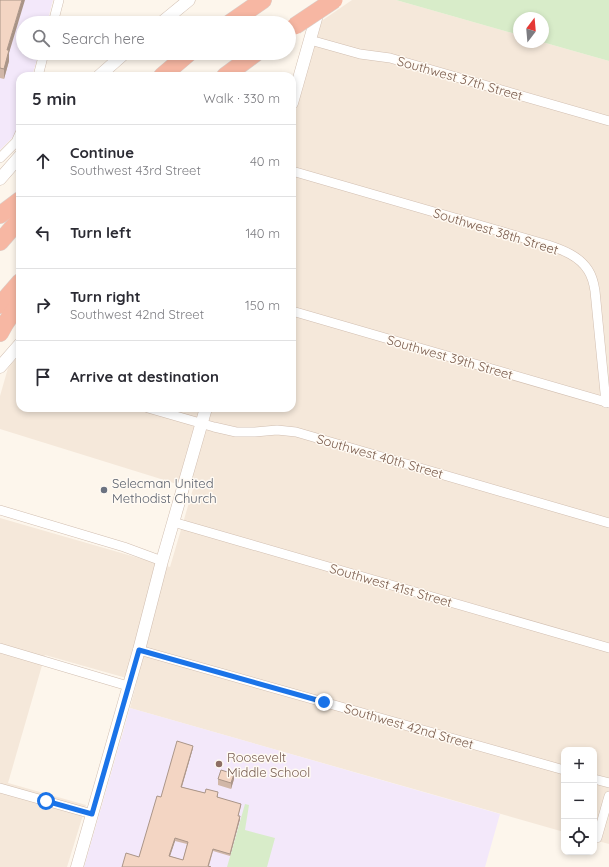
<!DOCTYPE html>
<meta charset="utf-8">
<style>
:root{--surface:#fff;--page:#f7f7f7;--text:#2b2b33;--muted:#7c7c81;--line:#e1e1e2}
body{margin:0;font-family:Quicksand,sans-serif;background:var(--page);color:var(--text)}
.controls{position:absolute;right:12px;bottom:12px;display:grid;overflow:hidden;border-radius:8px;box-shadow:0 2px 6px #0003}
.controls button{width:36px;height:36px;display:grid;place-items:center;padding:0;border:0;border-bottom:1px solid var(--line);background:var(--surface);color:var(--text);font:20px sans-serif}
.compass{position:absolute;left:513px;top:12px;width:36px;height:36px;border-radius:50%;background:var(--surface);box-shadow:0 2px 6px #0003;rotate:16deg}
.stop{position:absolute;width:12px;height:12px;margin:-9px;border:3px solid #1a73e8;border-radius:50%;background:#fff}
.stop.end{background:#1a73e8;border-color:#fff;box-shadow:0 1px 4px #0008}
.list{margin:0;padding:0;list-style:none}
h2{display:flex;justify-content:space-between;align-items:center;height:52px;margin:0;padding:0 16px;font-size:17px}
h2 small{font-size:13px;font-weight:400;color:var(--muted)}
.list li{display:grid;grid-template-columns:26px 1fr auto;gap:12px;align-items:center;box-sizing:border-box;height:72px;padding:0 16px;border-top:1px solid var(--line)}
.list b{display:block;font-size:15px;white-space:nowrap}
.list p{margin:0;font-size:13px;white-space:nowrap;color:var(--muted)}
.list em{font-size:13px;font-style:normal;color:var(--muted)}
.icon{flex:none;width:22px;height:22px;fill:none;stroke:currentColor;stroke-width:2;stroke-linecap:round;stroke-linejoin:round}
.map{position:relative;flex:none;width:609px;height:867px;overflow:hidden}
.search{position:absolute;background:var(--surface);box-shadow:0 2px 6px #0003;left:16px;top:16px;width:280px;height:44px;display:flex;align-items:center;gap:10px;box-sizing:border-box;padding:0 14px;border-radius:22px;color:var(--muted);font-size:15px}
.panel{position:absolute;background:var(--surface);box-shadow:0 2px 6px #0003;left:16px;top:72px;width:280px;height:340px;border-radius:12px}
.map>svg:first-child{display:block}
.residential{fill:#f5e8da}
.education{fill:#f3e8fa}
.green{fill:#d8ecc9}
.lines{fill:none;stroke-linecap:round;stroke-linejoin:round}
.minor-casing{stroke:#d1beb0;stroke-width:10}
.tertiary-casing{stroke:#d1beb0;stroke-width:13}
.motorway-casing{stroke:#dad1cd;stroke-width:18}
.minor{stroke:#fff;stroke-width:9}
.tertiary{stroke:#fff;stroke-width:12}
.motorway{stroke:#f7b7a3;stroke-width:17}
.motorway-bridge-casing{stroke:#dad1cd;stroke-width:18;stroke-linecap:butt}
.motorway-bridge{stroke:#f7b7a3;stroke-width:17}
.wall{fill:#d1b7a8;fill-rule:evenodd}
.shaded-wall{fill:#aa9588}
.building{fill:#f3d5c3;stroke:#aa9588;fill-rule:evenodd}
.route{stroke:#1a73e8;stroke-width:5}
.worship-dot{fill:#6b7280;stroke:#fffaf3;stroke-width:1.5}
.education-dot{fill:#8d6e63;stroke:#fffaf3;stroke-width:1.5}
.labels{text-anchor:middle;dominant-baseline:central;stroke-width:3;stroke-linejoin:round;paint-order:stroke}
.street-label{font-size:13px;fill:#7a5c4d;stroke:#fffaf3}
.worship-label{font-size:13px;fill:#5b616d;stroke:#fffaf3;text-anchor:start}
.education-label{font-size:13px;fill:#785e54;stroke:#fffaf3;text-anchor:start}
</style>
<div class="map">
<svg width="609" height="867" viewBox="0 0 609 867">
<rect width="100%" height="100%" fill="#fdf6ec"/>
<!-- residential -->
<path class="residential" d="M352,0h44l123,35v7h23l67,19v783l-15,-4v-90h-30v82l-434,-124 7,-27 -92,-26 -37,128 78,22 -19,62h-67v-349l170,49 23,-78 -193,-60v-33l8,-28 12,-14v54h272v-284l28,-102z"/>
<!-- education -->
<g class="education">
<path d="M0,0h53l-6,23h-24v30h16l-7,23h-12v45l-3,10 -4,6 -13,13z"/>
<path d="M130,708l370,106 -15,53h-401z"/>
</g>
<!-- green -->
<g class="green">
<path d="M396,0h213v61l-67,-19h1v-24h-24v17z"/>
<path d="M245,804l4,1 -4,25 30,8 -8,29h-40z"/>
</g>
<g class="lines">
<defs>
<g id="minor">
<path d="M53,23l6,-23"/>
<path d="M310,40l50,14 30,4 219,63"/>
<path d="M38,76l6,-23"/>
<path d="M0,158l16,-16 4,-9"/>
<path d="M292,171l256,74c15,5 31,11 40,25 4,6 6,14 7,21l11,112"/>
<path d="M292,311l317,92"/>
<path d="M148,408l66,19 22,5h19l22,-2 19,2 313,91"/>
<path d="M0,510l124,37 38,14"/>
<path d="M173,522l436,126"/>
<path d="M0,648l128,38"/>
<path d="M139,650l425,120"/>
<path d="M594,779l15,4"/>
<path d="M0,788l92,26"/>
<path d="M597,838l12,-42"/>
</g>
<g id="tertiary">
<path d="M161,23l28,-23"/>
<path d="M99,76l26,-23"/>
<path d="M292,103l27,-95"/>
<path d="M0,179l20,-23"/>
<path d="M0,367l20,-23"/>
<path d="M77,867l62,-217 23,-89 44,-153"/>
</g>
<g id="motorway">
<path d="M230,23l33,-23"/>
<path d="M162,76l27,-23"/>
<path d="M225,76l31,-23"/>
<path d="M0,215l20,-15"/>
<path d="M0,242l20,-23"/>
<path d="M0,305l20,-23"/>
<path d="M0,333l5,-9 15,-22"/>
</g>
</defs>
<!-- minor casing -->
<use href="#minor" class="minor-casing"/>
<!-- tertiary casing -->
<use href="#tertiary" class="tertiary-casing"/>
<!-- motorway casing -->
<use href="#motorway" class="motorway-casing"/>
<!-- minor -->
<use href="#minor" class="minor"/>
<!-- tertiary -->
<use href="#tertiary" class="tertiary"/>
<!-- motorway -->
<use href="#motorway" class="motorway"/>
<defs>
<path id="motorway-bridge" d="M295,26l39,-26"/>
</defs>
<!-- motorway-bridge casing -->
<use href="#motorway-bridge" class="motorway-bridge-casing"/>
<!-- motorway-bridge -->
<use href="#motorway-bridge" class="motorway-bridge"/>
</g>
<!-- wall -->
<g class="wall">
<path d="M0,0l9,53v8l-5,18 -4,-1z"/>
<path d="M193,748l-11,39 23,6 13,2v2l23,9 -3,10 2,3 -10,37 -17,-5 -4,15 -70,-9 22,-60zM175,841l12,3 -4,16 -13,-4z"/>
<path d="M218,779h16l-3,10 -13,-4z"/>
</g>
<!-- shaded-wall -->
<g class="shaded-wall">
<path d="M22,0h3l-16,53v8l-5,18v-10l3,-19z"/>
<path d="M193,746v2l-12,41v-2z"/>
<path d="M234,774v5l-3,10v-6z"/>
<path d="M240,816v3l-10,37v-2z"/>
<path d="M175,838v3l-6,18v-3z"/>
</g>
<!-- building -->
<g class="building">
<path d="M0,0h22l-15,50h2l-5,19 -4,-1z"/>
<path d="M177,741l16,5 -12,41 24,6 1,-4 12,3 -1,5 24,7 -3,12h2l-10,38 -17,-5 -5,17 3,1h-89l4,-14 13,4 18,-61 4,1zM175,838l13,4 -5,18 -14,-4z"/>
<path d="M221,770l13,4 -3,9 -13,-4z"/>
</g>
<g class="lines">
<!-- route -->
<path class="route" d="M46,801l46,13 47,-164 185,52"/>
</g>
<!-- markers -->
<circle class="worship-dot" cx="104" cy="490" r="4"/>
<circle class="education-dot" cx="219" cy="764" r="4"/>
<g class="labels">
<!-- street labels -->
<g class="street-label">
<text transform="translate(460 78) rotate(16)">Southwest 37th Street</text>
<text transform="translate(496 231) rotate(17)">Southwest 38th Street</text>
<text transform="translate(450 357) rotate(16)">Southwest 39th Street</text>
<text transform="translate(380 456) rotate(16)">Southwest 40th Street</text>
<text transform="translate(391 585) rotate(16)">Southwest 41st Street</text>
<text transform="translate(409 726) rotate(16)">Southwest 42nd Street</text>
</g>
<!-- worship labels -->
<g class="worship-label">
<text x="112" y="483">Selecman United<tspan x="112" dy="15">Methodist Church</tspan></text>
</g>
<!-- education labels -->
<g class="education-label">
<text x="227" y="757">Roosevelt<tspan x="227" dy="15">Middle School</tspan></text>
</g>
</g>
</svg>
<div class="controls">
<button>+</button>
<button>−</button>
<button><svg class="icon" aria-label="locate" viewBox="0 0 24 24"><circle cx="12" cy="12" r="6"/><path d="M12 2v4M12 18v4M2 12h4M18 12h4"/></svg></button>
</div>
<svg class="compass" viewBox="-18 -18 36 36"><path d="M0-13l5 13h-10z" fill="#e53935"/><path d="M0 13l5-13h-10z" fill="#7c7c81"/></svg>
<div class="stop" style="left:46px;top:801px"></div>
<div class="stop end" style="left:324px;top:702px"></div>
<div class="search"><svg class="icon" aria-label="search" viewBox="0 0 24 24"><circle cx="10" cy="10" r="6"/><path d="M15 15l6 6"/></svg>Search here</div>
<section class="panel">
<h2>5 min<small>Walk · 330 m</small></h2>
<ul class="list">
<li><svg class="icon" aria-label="ahead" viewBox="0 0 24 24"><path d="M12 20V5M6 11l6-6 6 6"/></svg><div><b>Continue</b><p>Southwest 43rd Street</p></div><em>40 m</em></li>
<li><svg class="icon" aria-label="left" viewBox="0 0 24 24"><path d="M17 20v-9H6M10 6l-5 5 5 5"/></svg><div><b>Turn left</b></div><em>140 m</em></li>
<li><svg class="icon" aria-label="right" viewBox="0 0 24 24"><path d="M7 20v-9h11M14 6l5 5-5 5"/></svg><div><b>Turn right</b><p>Southwest 42nd Street</p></div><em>150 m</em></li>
<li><svg class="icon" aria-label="arrive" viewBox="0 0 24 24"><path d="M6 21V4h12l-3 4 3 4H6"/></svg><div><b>Arrive at destination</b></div></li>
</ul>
</section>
</div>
